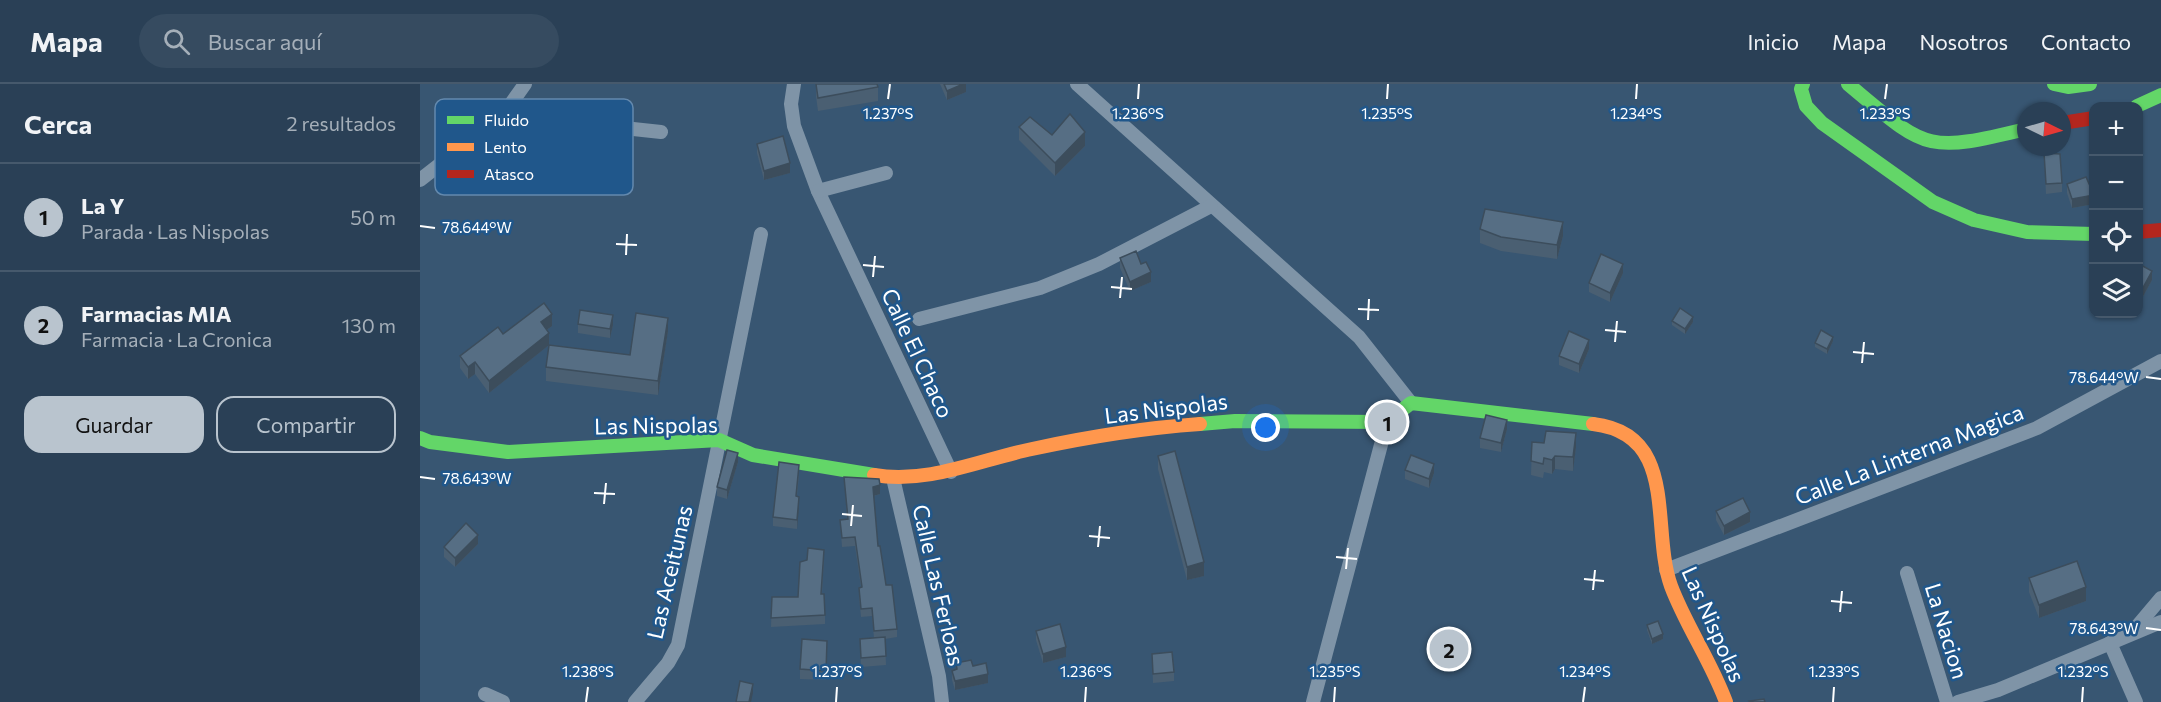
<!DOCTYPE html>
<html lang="es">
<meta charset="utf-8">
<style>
:root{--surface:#2a4056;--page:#364b60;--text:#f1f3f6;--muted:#a5afb9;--line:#46596c;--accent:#b9c4ce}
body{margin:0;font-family:Commissioner,sans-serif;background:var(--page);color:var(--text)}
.controls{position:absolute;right:18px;top:18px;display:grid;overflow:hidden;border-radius:12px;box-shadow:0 2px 4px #0004}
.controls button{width:54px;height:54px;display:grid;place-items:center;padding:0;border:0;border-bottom:2px solid var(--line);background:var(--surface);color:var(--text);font:30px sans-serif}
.compass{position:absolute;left:1597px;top:18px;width:54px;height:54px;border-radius:50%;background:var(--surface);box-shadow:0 2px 4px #0004;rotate:95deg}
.you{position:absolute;left:846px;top:344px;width:21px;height:21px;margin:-15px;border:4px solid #fff;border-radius:50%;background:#1a73e8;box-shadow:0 0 0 9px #1a73e833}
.badge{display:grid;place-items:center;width:39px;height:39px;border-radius:50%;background:var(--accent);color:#111;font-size:20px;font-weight:700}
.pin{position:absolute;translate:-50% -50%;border:3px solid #fff;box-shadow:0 2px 6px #0006}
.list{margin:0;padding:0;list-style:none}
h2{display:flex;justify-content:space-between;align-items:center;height:78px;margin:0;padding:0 24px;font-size:26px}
h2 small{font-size:20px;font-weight:400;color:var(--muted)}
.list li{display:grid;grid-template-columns:39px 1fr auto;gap:18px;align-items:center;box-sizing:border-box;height:108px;padding:0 24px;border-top:2px solid var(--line)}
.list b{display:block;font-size:22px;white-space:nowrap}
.list p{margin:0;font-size:20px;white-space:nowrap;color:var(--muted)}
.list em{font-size:20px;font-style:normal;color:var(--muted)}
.actions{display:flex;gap:12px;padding:18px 24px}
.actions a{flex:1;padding:14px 0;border:2px solid var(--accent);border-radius:18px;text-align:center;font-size:21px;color:var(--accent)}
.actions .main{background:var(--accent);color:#111}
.icon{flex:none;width:33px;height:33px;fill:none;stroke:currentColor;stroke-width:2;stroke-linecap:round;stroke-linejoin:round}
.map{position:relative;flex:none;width:1741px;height:618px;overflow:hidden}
header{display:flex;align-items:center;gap:36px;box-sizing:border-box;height:84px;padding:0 30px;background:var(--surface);border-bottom:2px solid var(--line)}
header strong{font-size:28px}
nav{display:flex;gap:33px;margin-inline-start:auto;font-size:21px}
.search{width:420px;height:54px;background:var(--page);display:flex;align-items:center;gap:15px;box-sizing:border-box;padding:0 21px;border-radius:33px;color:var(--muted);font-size:22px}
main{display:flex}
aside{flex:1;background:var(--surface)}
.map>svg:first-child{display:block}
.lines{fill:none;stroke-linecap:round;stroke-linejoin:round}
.street{stroke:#7f94a7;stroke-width:14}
.fast{stroke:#63d668;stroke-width:14}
.slow{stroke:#ff974d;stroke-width:14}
.jam{stroke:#b3261e;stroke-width:14}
.wall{fill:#4a5f72}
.shaded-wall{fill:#3c4d5c}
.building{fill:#566e84;stroke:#3c4d5c;stroke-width:1.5}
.ticks{fill:none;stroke:#fff;stroke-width:2}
.labels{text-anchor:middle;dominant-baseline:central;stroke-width:5;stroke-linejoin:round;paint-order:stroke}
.street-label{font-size:22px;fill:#fff;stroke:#20578b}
.key{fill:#20578b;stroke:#6389ae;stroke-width:1.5}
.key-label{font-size:16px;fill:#fff}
.ticks-label{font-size:15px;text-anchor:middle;fill:#fff;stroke:#20578b;stroke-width:5;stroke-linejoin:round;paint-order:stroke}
</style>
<header>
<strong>Mapa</strong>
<div class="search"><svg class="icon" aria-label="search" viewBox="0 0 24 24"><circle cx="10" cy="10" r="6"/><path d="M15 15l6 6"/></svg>Buscar aquí</div>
<nav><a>Inicio</a><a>Mapa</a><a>Nosotros</a><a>Contacto</a></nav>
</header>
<main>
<aside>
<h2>Cerca<small>2 resultados</small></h2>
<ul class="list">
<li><span class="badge">1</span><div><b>La Y</b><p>Parada · Las Nispolas</p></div><em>50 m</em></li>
<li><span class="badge">2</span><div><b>Farmacias MIA</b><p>Farmacia · La Cronica</p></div><em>130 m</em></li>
</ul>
<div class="actions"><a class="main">Guardar</a><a>Compartir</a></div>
</aside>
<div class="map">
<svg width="1741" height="618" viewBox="0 0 1741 618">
<rect width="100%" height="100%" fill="#385672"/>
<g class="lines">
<!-- street -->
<g class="street">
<path d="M374,0l-3,20 3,22 24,65 133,281"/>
<path d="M657,0l282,253 52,66"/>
<path d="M83,31l158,17"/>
<path d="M0,96l83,-65 22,-31"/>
<path d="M398,107l68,-18"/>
<path d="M499,235l121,-31 59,-24 112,-58"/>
<path d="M473,394l46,198 3,26"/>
<path d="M1246,486l371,-142 124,-67"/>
<path d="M1487,489l40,129"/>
<path d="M1714,546l27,-32"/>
<path d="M1690,559l26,59"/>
<path d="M65,610l18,8"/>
<path d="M215,618l33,-39 10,-18 83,-411"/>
<path d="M893,618l74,-280"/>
<path d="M1538,618l40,-12 163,-68"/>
</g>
<!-- fast -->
<g class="fast">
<path d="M1383,0l-2,5 5,17 16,17 111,79 41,18 53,12 67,2"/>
<path d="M1428,0c78,65 76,70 178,45"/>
<path d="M1634,0l14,3 22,-3"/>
<path d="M1717,22l24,-11"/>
<path d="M780,340l35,-3 152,1 24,-19 182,21"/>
<path d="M0,354l10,4 78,10 211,-12 34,15 121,20"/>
</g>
<!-- slow -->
<g class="slow">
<path d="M1173,340c87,10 57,104 78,162 15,40 40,75 55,116"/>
<path d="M454,391c55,9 105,-15 158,-26 55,-12 112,-21 168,-25"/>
</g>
<!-- jam -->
<g class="jam">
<path d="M1642,39l32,-5"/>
<path d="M1718,148l23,-2"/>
</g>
</g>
<!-- wall -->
<g class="wall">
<path d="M396,0l62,3v14l-60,10 -2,-15z"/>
<path d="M520,0h26v8l-19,8z"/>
<path d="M599,43l33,8 33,11 -30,30 -36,-36z"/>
<path d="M337,60l33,29 -26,7 -7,-27z"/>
<path d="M1624,69l18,30v9l-16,2z"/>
<path d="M1647,100l27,20 -22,4 -5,-15z"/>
<path d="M1060,145l83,7 -6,23 -56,-8 -21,-8z"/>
<path d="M700,174l21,6 10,18 -21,9 -10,-23z"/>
<path d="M1719,180l13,16 -12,22 -1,-1z"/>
<path d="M1203,189l-13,29 -21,-10v-9z"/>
<path d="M1252,237l21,1 -8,12 -13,-9z"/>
<path d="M158,240l35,1 -3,13 -32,-5z"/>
<path d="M132,242l-5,4 2,15 81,10 38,-24 -10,64 -112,-14v-14l3,-22 -60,48 -14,-19 -7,5 -8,-11v-12l43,-22z"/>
<path d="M1413,257l-6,13 -12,-7v-4z"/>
<path d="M1169,265l-10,24 -20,-8v-9z"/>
<path d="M1087,345l-6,23 -21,-4v-10z"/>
<path d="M1112,358l44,5 -3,24 -18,-2 -3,5 -8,-2 -1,6 -12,-3z"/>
<path d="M738,372l46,120 -17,4 -29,-111z"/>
<path d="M318,378l-11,37 -10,-3v-9z"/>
<path d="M985,386l29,3 -5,15 -24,-9z"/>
<path d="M379,391l-2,21 2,10 -2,23 -24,-3v-9z"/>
<path d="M424,393l36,17 -6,2 4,50 8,39 11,44v8l-12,2 1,26 -25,2 -1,-28 14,-1 -2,-22 -11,1 -2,-21v-8l2,-1 -6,-41 -13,1 -2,-27 7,-1z"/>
<path d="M1296,427l34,11 -26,13 -8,-15z"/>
<path d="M58,460l-23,23 -11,-10v-10z"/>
<path d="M404,475l-2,35 3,21v9l-54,3 1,-30h26z"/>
<path d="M1609,494l57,23 -47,17 -10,-26z"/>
<path d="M1227,541l16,14 -11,5 -5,-14z"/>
<path d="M616,547l30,26 -23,6 -7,-23z"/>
<path d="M407,566l-1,30 -26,-1v-10z"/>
<path d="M732,570l22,18v9l-21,2z"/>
<path d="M536,579l17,3 15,17 -33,7 -3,-10v-9l4,-1z"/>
</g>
<!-- shaded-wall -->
<g class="shaded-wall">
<path d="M543,0h3v8l-19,8v-9z"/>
<path d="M665,48v14l-30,30v-13z"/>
<path d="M370,79v10l-26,7v-9z"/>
<path d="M1674,111v9l-22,4v-9z"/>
<path d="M1143,138v14l-6,23v-14z"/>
<path d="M1203,180v9l-13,29v-9z"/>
<path d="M1732,187v9l-12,22v-9z"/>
<path d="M731,188v10l-21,9v-9z"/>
<path d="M132,230v12l-11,8v-12z"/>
<path d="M193,231v10l-3,13v-9z"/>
<path d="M1273,233v5l-8,12v-5z"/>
<path d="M248,234v13l-10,64v-14z"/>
<path d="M129,249v12l-60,48v-12z"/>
<path d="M1413,253v4l-6,13v-5z"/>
<path d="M1169,256v9l-10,24v-9z"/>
<path d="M55,278v12l-7,5v-12z"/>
<path d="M1087,336v9l-6,23v-9z"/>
<path d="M1156,349v14l-3,24v-14z"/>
<path d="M318,369v9l-11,37v-9z"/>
<path d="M1135,372v13l-3,5v-14z"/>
<path d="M1014,380v9l-5,15v-9z"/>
<path d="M460,401v9l-7,2v-9z"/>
<path d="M379,413v9l-2,23v-9z"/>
<path d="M1330,428v10l-26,13v-9z"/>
<path d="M58,451v9l-23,23v-9z"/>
<path d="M784,478v14l-17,4v-13z"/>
<path d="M1666,503v14l-47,17v-13z"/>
<path d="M1243,550v5l-11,5v-5z"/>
<path d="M646,563v10l-23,6v-9z"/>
<path d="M568,590v9l-33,7v-9z"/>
<path d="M333,600v9l-2,9h-2z"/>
</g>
<!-- building -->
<g class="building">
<path d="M396,0h61l1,3 -60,11z"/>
<path d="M524,0h19l-16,7z"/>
<path d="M650,30l15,18 -30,31 -36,-36 11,-10 22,18z"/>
<path d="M363,52l7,27 -26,8 -7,-27z"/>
<path d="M1624,69l16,1 2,29 -16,1z"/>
<path d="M1666,93l8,18 -22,4 -5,-15z"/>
<path d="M1065,125l78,13 -6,23 -56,-8 -21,-8z"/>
<path d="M716,167l5,13 5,-2 5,10 -21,10 -10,-24z"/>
<path d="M1181,170l22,10 -13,29 -21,-10z"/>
<path d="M1719,180l13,7 -12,22 -1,-2z"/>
<path d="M124,219l8,11 -11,8 8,11 -60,48 -14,-19 -7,5 -8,-11 38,-29 5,7z"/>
<path d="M1260,224l13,9 -8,12 -13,-8z"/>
<path d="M160,226l33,5 -3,14 -32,-5z"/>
<path d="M216,229l32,5 -10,63 -112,-14 3,-22 81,10z"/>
<path d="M1401,246l12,7 -6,12 -12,-6z"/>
<path d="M1149,247l20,9 -10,24 -20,-8z"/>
<path d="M1066,331l21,5 -6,23 -21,-5z"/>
<path d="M1126,347l30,2 -3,24 -18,-1 -3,4 -8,-2 -1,6 -12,-3 1,-19 12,1z"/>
<path d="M307,366l11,3 -11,37 -10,-3z"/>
<path d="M755,367l29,111 -17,5 -29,-111z"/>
<path d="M991,371l23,9 -5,15 -24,-9z"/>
<path d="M359,378l20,3 -3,31 3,1 -2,23 -24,-3z"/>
<path d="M424,393l35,2 1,6 -7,2 5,59h2l6,39h6l5,44 -23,2 -2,-23 -11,1 -2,-21 3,-1 -7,-50 -13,1 -2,-18 8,-1z"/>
<path d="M1323,414l7,14 -26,14 -8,-15z"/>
<path d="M46,439l12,12 -23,23 -11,-11z"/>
<path d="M388,464l16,2 -3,44h3l1,21 -54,3 1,-21h26l2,-35 7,-2z"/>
<path d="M1657,477l9,26 -47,18 -10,-27z"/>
<path d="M1238,537l5,13 -11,5 -5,-14z"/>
<path d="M640,540l6,23 -23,7 -7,-23z"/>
<path d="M465,553l1,19 -25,2 -1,-19z"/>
<path d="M382,555l25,2 -1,30 -26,-2z"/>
<path d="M752,568l2,20 -21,2 -1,-20z"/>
<path d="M551,576l2,6 13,-3 2,11 -33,7 -3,-10 5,-2 -1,-6z"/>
<path d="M320,597l13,3 -4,18h-13z"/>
<path d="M1344,615l1,3h-15l-1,-1z"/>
</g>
<!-- ticks -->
<path class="ticks" d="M468,15l2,-15M718,15l1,-15M967,15l1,-15M1216,15l1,-15M1465,15l2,-15M0,142l15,2M196,160l21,1M206,171l1,-21M443,181l21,2M453,193l2,-21M691,203l21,2M700,214l2,-21M938,225l21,1M948,236l1,-21M1185,246l21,2M1195,258l2,-21M1433,268l21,2M1442,279l2,-21M1726,293l15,2M0,393l15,2M174,409l21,1M184,420l2,-21M422,430l20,2M431,442l2,-21M669,452l21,2M678,463l2,-21M916,473l21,2M926,485l2,-21M1164,495l20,2M1173,506l2,-20M1411,517l21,2M1420,528l2,-21M1726,544l15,2M166,618l2,-15M416,618l1,-15M665,618l1,-15M914,618l1,-15M1163,618l2,-15M1413,618l1,-15M1662,618l1,-15"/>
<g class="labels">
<!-- street labels -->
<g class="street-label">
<text transform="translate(498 269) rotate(65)">Calle El Chaco</text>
<text transform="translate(746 324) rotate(-7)">Las Nispolas</text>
<text transform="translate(236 341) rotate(-1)">Las Nispolas</text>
<text transform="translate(1489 370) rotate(-21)">Calle La Linterna Magica</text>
<text transform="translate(249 488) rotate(-77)">Las Aceitunas</text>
<text transform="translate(519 501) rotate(77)">Calle Las Ferloas</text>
<text transform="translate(1294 540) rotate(66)">Las Nispolas</text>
<text transform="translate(1527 547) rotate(73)">La Nacion</text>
</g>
</g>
<!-- legend -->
<rect x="15" y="15" width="198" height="96" rx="9" class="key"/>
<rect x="27" y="32" width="27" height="8" fill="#63d668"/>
<rect x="27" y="59" width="27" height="8" fill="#ff974d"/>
<rect x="27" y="86" width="27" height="8" fill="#b3261e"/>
<g class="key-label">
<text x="64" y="42">Fluido</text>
<text x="64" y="69">Lento</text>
<text x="64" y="96">Atasco</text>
</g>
<g class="ticks-label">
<text x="468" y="35">1.237°S</text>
<text x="718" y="35">1.236°S</text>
<text x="967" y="35">1.235°S</text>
<text x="1216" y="35">1.234°S</text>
<text x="1465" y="35">1.233°S</text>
<text x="57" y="149">78.644°W</text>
<text x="1684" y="299">78.644°W</text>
<text x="57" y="400">78.643°W</text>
<text x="1684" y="550">78.643°W</text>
<text x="168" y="593">1.238°S</text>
<text x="417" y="593">1.237°S</text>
<text x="666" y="593">1.236°S</text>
<text x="915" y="593">1.235°S</text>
<text x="1165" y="593">1.234°S</text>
<text x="1414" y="593">1.233°S</text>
<text x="1663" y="593">1.232°S</text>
</g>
</svg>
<div class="controls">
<button>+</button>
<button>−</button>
<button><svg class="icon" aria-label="locate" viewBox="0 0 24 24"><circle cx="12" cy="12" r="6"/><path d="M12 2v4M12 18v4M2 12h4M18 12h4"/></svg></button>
<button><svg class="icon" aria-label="layers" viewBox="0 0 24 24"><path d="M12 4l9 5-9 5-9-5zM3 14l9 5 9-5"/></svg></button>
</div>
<svg class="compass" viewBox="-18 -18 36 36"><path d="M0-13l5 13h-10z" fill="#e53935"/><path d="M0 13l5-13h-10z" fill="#a5afb9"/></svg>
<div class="you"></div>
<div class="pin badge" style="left:967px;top:338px">1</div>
<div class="pin badge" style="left:1029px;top:565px">2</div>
</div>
</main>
